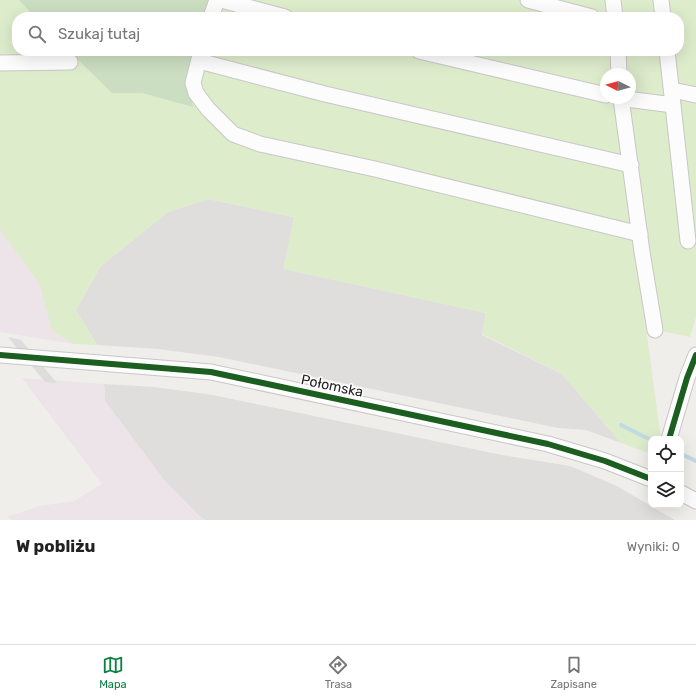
<!DOCTYPE html>
<html lang="pl">
<meta charset="utf-8">
<style>
:root{--surface:#fff;--page:#f6f6f6;--text:#222;--muted:#767676;--line:#e0e0e0;--accent:#0b8043}
body{margin:0;font-family:Rubik,sans-serif;background:var(--page);color:var(--text)}
.controls{position:absolute;right:12px;bottom:12px;display:grid;overflow:hidden;border-radius:8px;box-shadow:0 4px 16px #0002}
.controls button{width:36px;height:36px;display:grid;place-items:center;padding:0;border:0;border-bottom:1px solid var(--line);background:var(--surface);color:var(--text);font:20px sans-serif}
.compass{position:absolute;left:600px;top:68px;width:36px;height:36px;border-radius:50%;background:var(--surface);box-shadow:0 4px 16px #0002;rotate:275deg}
.list{margin:0;padding:0;list-style:none}
h2{display:flex;justify-content:space-between;align-items:center;height:52px;margin:0;padding:0 16px;font-size:17px}
h2 small{font-size:13px;font-weight:400;color:var(--muted)}
.icon{flex:none;width:22px;height:22px;fill:none;stroke:currentColor;stroke-width:2;stroke-linecap:round;stroke-linejoin:round}
.map{position:relative;flex:none;width:696px;height:520px;overflow:hidden}
.search{position:absolute;background:var(--surface);box-shadow:0 4px 16px #0002;left:12px;right:12px;top:12px;height:44px;display:flex;align-items:center;gap:10px;box-sizing:border-box;padding:0 14px;border-radius:16px;color:var(--muted);font-size:15px}
.sheet{height:124px;background:var(--surface)}
nav{display:flex;justify-content:space-around;align-items:center;box-sizing:border-box;height:56px;border-top:1px solid var(--line);background:var(--surface);font-size:11px;color:var(--muted)}
nav a{display:grid;justify-items:center;gap:2px}
nav .on{color:var(--accent)}
.map>svg:first-child{display:block}
.residential{fill:#dfdedc}
.industrial{fill:#ede4e9}
.grass{fill:#ddeccb;fill-rule:evenodd}
.forest{fill:#cbdec1}
.pier{fill:#dedddd}
.lines{fill:none;stroke-linecap:round;stroke-linejoin:round}
.stream{stroke:#bfdbe3;stroke-width:4}
.minor-casing{stroke:#c9c8c7;stroke-width:17}
.minor{stroke:#fdfcfc;stroke-width:15}
.cycleway-casing{stroke:#fff;stroke-width:8}
.cycleway{stroke:#1b5e20;stroke-width:6}
.labels{text-anchor:middle;dominant-baseline:central;stroke-width:3;stroke-linejoin:round;paint-order:stroke}
.street-label{font-size:14px;fill:#222;stroke:#fff}
</style>
<div class="map">
<svg width="696" height="520" viewBox="0 0 696 520">
<rect width="100%" height="100%" fill="#f0eeeb"/>
<!-- residential -->
<g class="residential">
<path d="M208,199l86,18 -10,52 202,44 -4,22 80,39 59,69 -35,-13 -28,-2 -339,-71 -61,-8 -61,-4 -21,-35 25,-44 67,-54z"/>
<path d="M104,384l50,3 59,8 289,60 68,11 47,20 58,34h-470l-8,-6 -33,-34 -59,-79z"/>
</g>
<!-- industrial -->
<g class="industrial">
<path d="M0,230l39,53 13,48 22,13 -74,-12z"/>
<path d="M22,378l82,6 1,17 59,79 33,34 8,6h-193l-5,-3 32,-11 35,-5 28,-17z"/>
</g>
<!-- grass -->
<path class="grass" d="M0,0h696v317l-6,20 -44,-9 15,111h-10v15l-30,-11 -59,-69 -80,-40 4,-21 -203,-44 11,-52 -86,-18 -40,13 -67,54 -25,44 21,35 -23,-1 -22,-13 -13,-48 -39,-53zM17,17h662v34h-662zM606,74h24v24h-24z"/>
<!-- forest -->
<g class="forest">
<path d="M19,0h194l-5,17h-173z"/>
<path d="M69,51h128l-9,30 5,26 -51,-14h-30z"/>
</g>
<!-- pier -->
<path class="pier" d="M8,337l13,3 36,43 -12,-1z"/>
<g class="lines">
<!-- stream -->
<g class="stream">
<path d="M621,425l30,15"/>
<path d="M681,454l15,7"/>
</g>
<defs>
<g id="minor">
<path d="M221,0l64,17"/>
<path d="M528,0l64,17"/>
<path d="M613,0l2,17"/>
<path d="M661,0l2,17"/>
<path d="M211,17l6,-17"/>
<path d="M201,51l-8,32 3,10 12,16 25,25 27,10 115,25 265,65"/>
<path d="M419,51l187,44"/>
<path d="M618,51l1,23"/>
<path d="M667,51l21,190"/>
<path d="M199,61l126,33 306,71"/>
<path d="M0,63l70,-1"/>
<path d="M672,90l24,5"/>
<path d="M619,98l54,7"/>
<path d="M621,98l21,154 13,78"/>
<path d="M0,355l211,17 337,72 57,17 46,18"/>
<path d="M669,439l18,-61 9,-23"/>
<path d="M681,493l15,8"/>
</g>
</defs>
<!-- minor casing -->
<use href="#minor" class="minor-casing"/>
<!-- minor -->
<use href="#minor" class="minor"/>
<defs>
<g id="cycleway">
<path d="M0,355l211,17 337,72 57,17 46,18"/>
<path d="M669,439l18,-61 9,-23"/>
</g>
</defs>
<!-- cycleway casing -->
<use href="#cycleway" class="cycleway-casing"/>
<!-- cycleway -->
<use href="#cycleway" class="cycleway"/>
</g>
<g class="labels">
<!-- street labels -->
<g class="street-label">
<text transform="translate(332 386) rotate(12)">Połomska</text>
</g>
</g>
</svg>
<div class="controls">
<button><svg class="icon" aria-label="locate" viewBox="0 0 24 24"><circle cx="12" cy="12" r="6"/><path d="M12 2v4M12 18v4M2 12h4M18 12h4"/></svg></button>
<button><svg class="icon" aria-label="layers" viewBox="0 0 24 24"><path d="M12 4l9 5-9 5-9-5zM3 14l9 5 9-5"/></svg></button>
</div>
<svg class="compass" viewBox="-18 -18 36 36"><path d="M0-13l5 13h-10z" fill="#e53935"/><path d="M0 13l5-13h-10z" fill="#767676"/></svg>
<div class="search"><svg class="icon" aria-label="search" viewBox="0 0 24 24"><circle cx="10" cy="10" r="6"/><path d="M15 15l6 6"/></svg>Szukaj tutaj</div>
</div>
<section class="sheet">
<h2>W pobliżu<small>Wyniki: 0</small></h2>
<ul class="list">
</ul>
</section>
<nav>
<a class="on"><svg class="icon" aria-label="map" viewBox="0 0 24 24"><path d="M3 6l6-2 6 2 6-2v14l-6 2-6-2-6 2zM9 4v14M15 6v14"/></svg>Mapa</a>
<a><svg class="icon" aria-label="directions" viewBox="0 0 24 24"><path d="M12 3l9 9-9 9-9-9zM9 14v-3h6M13 9l2 2-2 2"/></svg>Trasa</a>
<a><svg class="icon" aria-label="saved" viewBox="0 0 24 24"><path d="M7 4h10v16l-5-4-5 4z"/></svg>Zapisane</a>
</nav>
